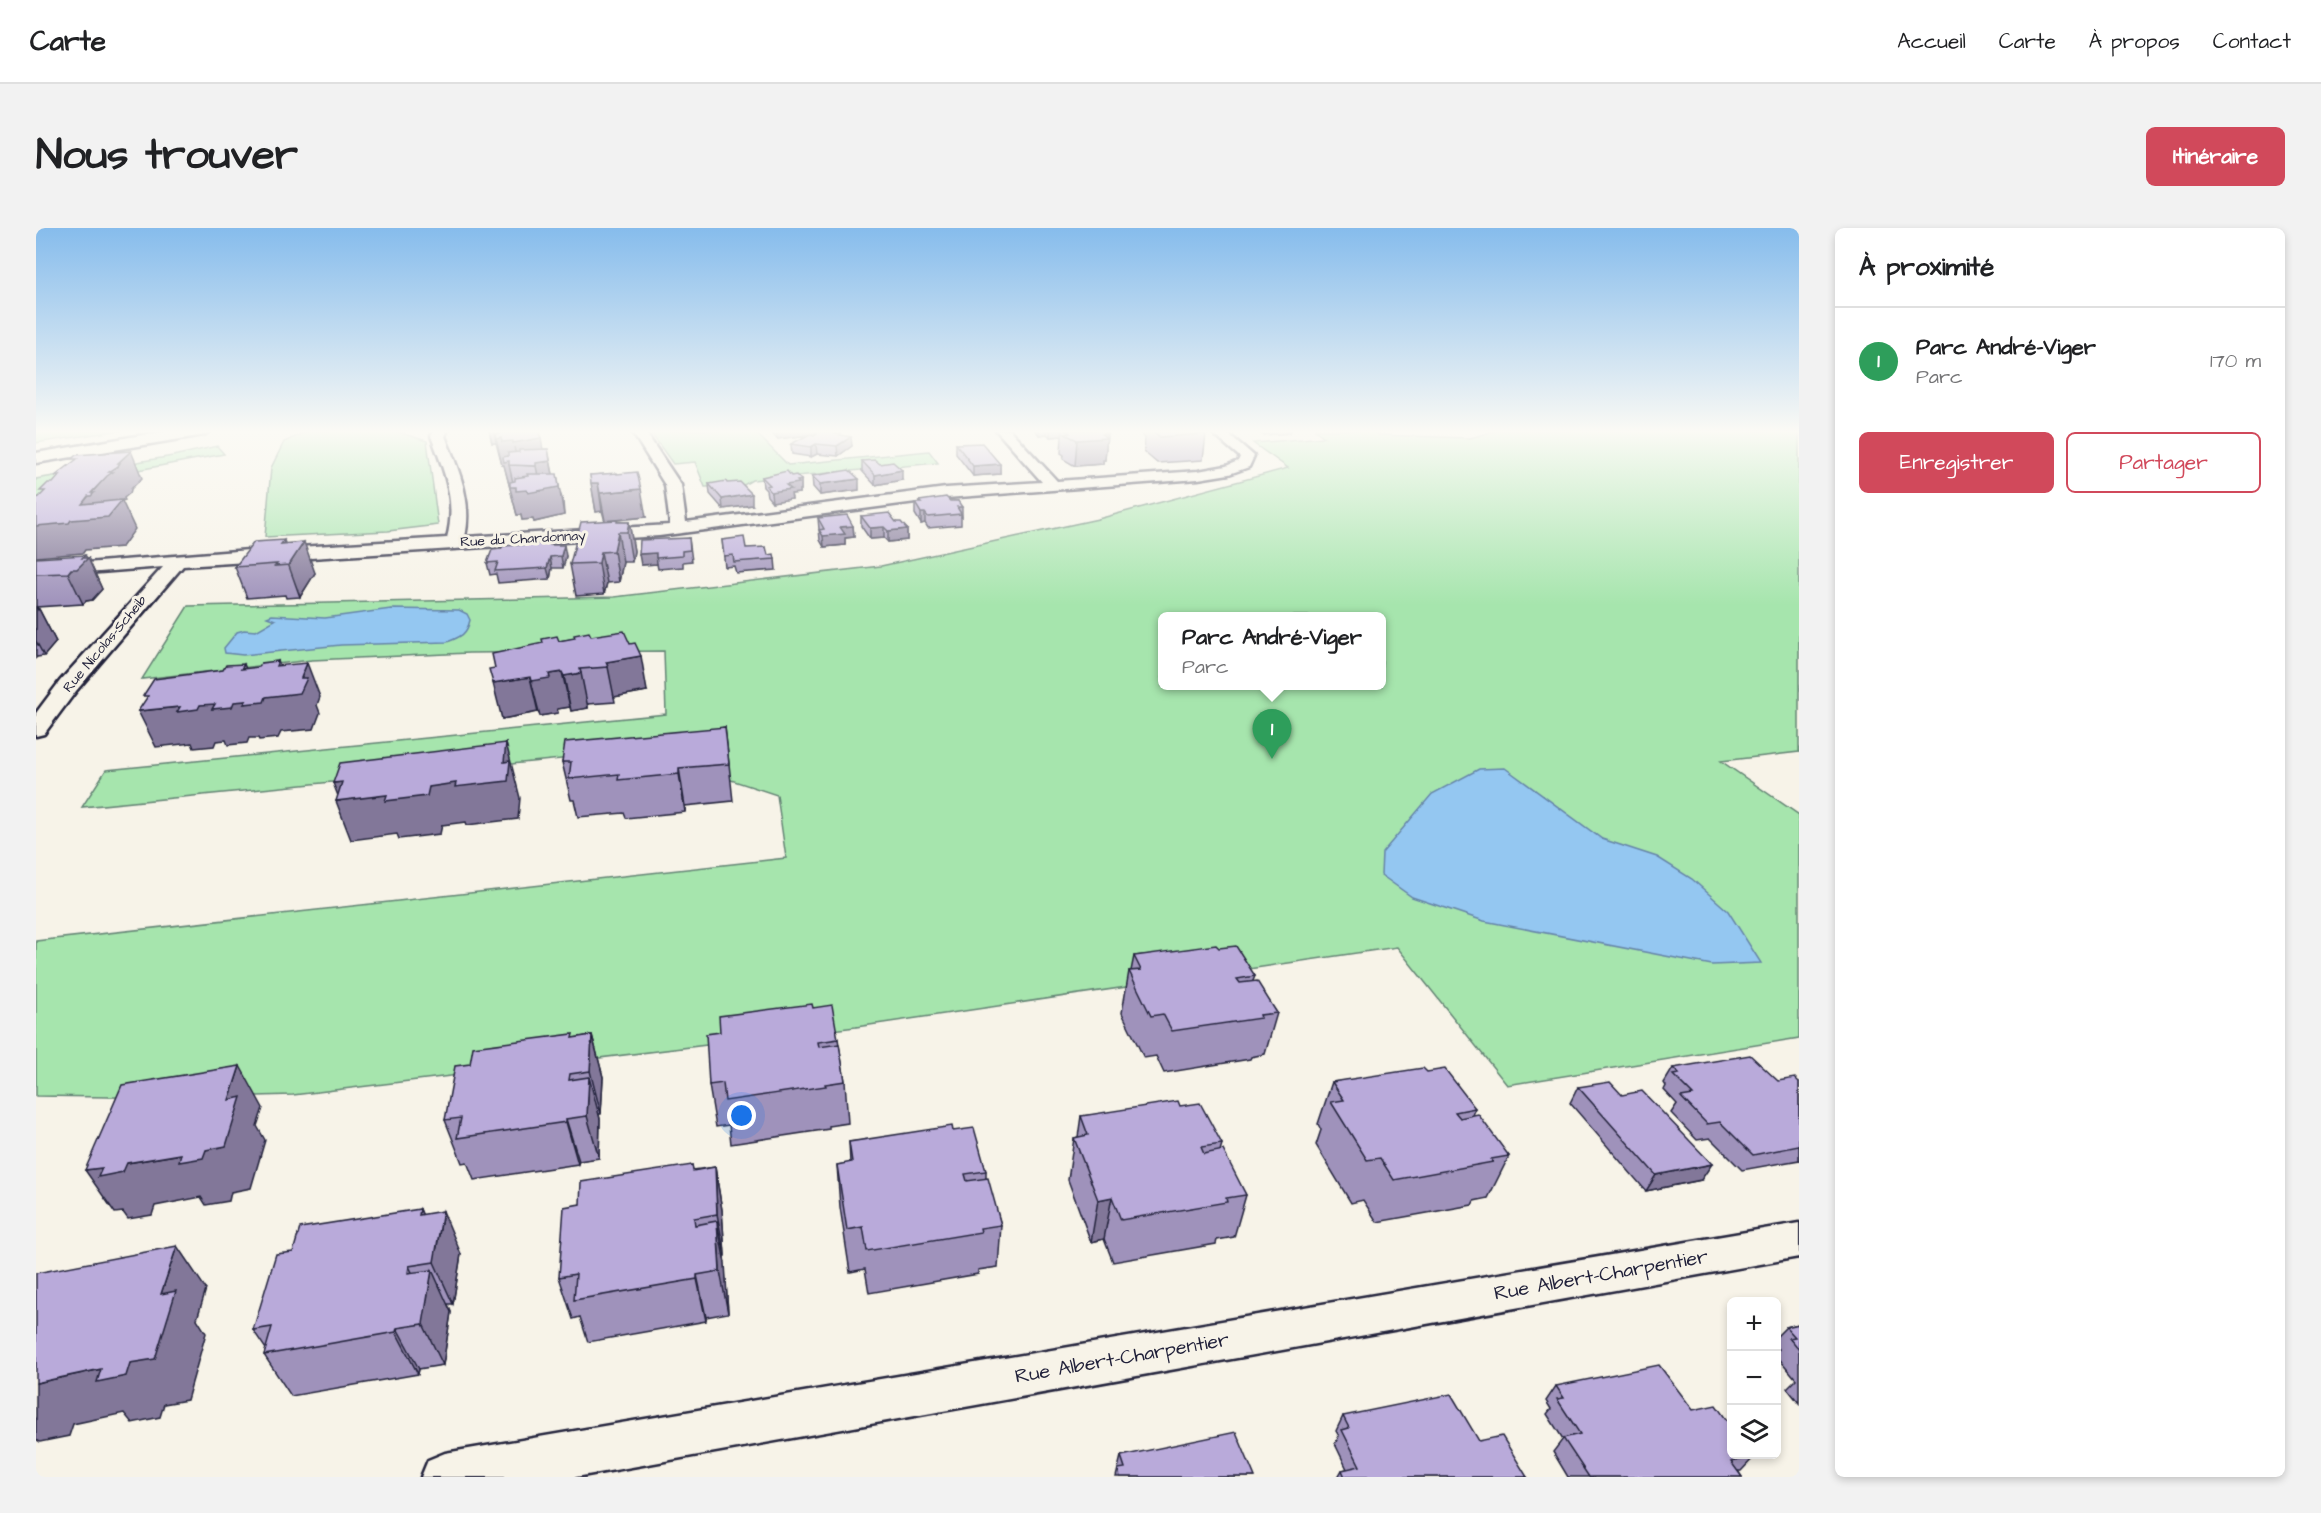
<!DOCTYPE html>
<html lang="fr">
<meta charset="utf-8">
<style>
:root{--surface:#fff;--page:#f2f2f2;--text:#202124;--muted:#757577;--line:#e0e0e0;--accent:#d1495b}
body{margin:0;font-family:"Architects Daughter",sans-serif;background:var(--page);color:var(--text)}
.controls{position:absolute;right:18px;bottom:18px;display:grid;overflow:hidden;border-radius:9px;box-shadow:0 3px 9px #0003}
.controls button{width:54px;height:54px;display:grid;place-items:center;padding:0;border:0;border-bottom:2px solid var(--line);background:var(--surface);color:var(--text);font:30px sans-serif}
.you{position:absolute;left:706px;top:888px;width:21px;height:21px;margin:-15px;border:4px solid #fff;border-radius:50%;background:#1a73e8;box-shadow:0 0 0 9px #1a73e833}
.badge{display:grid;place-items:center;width:39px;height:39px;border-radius:50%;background:var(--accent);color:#fff;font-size:20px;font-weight:700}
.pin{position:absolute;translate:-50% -50px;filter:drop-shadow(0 2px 3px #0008)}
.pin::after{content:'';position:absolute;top:32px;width:21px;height:18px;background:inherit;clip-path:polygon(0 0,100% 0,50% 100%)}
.popup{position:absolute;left:1122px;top:384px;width:228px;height:78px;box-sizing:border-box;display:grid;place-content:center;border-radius:9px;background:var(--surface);filter:drop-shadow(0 2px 4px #0005);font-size:20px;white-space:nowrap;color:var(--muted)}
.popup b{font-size:22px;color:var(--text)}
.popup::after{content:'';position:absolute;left:50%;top:100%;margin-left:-12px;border:12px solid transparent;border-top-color:var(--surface)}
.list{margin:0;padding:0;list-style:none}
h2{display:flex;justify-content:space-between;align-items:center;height:78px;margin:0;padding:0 24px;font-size:26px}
h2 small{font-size:20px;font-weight:400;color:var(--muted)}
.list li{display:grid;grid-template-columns:39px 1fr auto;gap:18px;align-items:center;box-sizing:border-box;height:108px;padding:0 24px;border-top:2px solid var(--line)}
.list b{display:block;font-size:22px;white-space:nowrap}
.list p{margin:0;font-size:20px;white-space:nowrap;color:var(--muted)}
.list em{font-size:20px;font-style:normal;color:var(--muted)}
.actions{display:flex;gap:12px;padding:18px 24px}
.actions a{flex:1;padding:14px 0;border:2px solid var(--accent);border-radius:9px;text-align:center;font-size:21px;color:var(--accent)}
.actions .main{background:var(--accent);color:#fff}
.icon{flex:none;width:33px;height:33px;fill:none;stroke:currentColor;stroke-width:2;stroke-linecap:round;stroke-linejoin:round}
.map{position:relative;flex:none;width:1763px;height:1249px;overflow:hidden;border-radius:9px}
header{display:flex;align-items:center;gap:36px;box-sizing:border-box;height:84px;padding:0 30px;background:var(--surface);border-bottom:2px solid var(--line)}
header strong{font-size:28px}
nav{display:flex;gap:33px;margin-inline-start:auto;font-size:21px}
.intro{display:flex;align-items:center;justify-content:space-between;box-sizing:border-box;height:144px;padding:0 36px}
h1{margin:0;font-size:42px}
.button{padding:15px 27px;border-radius:9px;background:var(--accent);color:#fff;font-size:21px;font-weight:700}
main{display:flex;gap:36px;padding:0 36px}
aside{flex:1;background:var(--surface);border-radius:9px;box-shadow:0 3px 9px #0003}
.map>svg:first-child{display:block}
.green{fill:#a6e5ad;stroke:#648474;stroke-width:1.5;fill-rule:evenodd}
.water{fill:#94c7f1;stroke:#6685a8;stroke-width:1.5}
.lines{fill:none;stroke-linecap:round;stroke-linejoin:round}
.street-casing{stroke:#22223b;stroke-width:5}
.secondary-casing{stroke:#22223b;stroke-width:5}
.street{fill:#f7f3e8;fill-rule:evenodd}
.secondary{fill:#f7f3e8;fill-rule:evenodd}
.wall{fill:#9f92bb;stroke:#22223b;stroke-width:1.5}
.shaded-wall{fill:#827799;stroke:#22223b;stroke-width:1.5;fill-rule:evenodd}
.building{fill:#b9aada;stroke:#22223b;stroke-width:1.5}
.labels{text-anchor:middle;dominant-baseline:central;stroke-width:6;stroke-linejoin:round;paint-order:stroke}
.far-street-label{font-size:14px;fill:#22223b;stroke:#f7f3e8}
.near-street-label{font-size:20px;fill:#22223b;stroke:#f7f3e8}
</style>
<header>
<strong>Carte</strong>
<nav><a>Accueil</a><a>Carte</a><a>À propos</a><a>Contact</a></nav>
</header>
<div class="intro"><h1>Nous trouver</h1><a class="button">Itinéraire</a></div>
<main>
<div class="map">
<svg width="1763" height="1249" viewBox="0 0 1763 1249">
<rect width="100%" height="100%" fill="#f7f3e8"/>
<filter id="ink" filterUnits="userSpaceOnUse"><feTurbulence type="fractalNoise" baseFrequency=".0167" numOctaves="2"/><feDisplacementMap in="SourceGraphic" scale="12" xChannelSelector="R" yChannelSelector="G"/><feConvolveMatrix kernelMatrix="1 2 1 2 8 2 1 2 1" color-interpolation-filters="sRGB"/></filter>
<g filter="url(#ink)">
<!-- green -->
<g class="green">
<path d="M0,202h86l-86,13z"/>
<path d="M274,202h82l35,11 11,84 -50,6 -123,6 6,-69 13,-26z"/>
<path d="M622,202h95l35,35 141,-14 9,12 -186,17 -10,6 -37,1 -10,-25 -22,2 -22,-31z"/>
<path d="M1279,202h56l8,5 91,3 29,-8h300v322l-78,9 78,54v223l-292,47 -110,-138 -541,80 -563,68 -110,3 -147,-2v-155l750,-83 -9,-63 -135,-44 -560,56 24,-37 560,-56 -2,-63 -195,2 -157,7 -170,19 46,-73 426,-9 267,-31 217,-47 190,-51 -35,-25 71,-6zM1126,388h220v70h-220z"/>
<path d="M181,218l7,8 -113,21 -75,42v-38l137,-23z"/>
</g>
<!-- water -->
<g class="water">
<path d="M355,381l68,1 8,4 3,6c-3,14 -9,17 -23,22l-106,3 -98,10 -18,-2 -1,-5 13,-16 7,-2 12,1 19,-11 -8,-3 5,-2 53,3z"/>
<path d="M1469,540l97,71 55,18 35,22 36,32 33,52 -49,2 -228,-44 -72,-24 -31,-22 1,-22 50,-59 47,-25z"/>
</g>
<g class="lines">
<defs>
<g id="street">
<path d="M399,202h13l-3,6c13,33 28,64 20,101l205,-12 -5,-40 -34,-55h13l37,55 5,37 260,-34 96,-6 -46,-52h14l47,51 141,-10 28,-5 12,-5 2,-4 -31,-27h15l30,26 -5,11 -20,7 -31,5 -252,19 -287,38 -476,30 -107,125 -32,43 -8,2v-23l24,-32 103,-114 -127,10v-10l213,-17 198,-12c10,-37 -3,-68 -16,-102z"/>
<path d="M1763,995v34l-1223,220h-155l7,-17 17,-7z"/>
</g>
<path id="secondary" d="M136,202h40l-8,5 -168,28v-10z"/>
</defs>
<!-- street casing -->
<use href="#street" class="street-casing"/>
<!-- secondary casing -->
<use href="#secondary" class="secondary-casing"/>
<!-- street -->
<use href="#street" class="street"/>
<!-- secondary -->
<use href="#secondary" class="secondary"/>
</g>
<!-- wall -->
<g class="wall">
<path d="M453,202h5l1,6 -1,-6 49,19h5l5,25 10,27 1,14 -30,7 -1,-3 -11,1 -1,-5h-4l-13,-50h-2l-6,-22h-4z"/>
<path d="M736,202h44v4l24,-3 1,4 11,11 -14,10 -21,-2 -6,3 -19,-3 -1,-10 18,-9 -32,4 -5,-5z"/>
<path d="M999,202h66l6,4 -2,26h-2v4l-28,2 -12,-7 1,-4 -3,-2 1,-17 -12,1 -3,-3 -8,1z"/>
<path d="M1104,202h61l5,4 -3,26 -46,3 -13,-11 1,-14 -5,-5z"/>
<path d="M1219,202h36l-1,3 -26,2z"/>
<path d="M920,216l44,20v10l-27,2 -17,-22z"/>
<path d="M826,233l18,3 22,16 -27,5 -13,-14z"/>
<path d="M581,246l29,43 -38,4 9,1h12l5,29 -2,11h-9l-4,20 -12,1 -3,11 -28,2 -6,-32 35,-43 -3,-10 -6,1 -6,-37z"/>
<path d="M755,248l10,4v10h-2v3l-8,1 1,5 -20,3 -5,-6 -1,-6 -3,-3 -1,-10z"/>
<path d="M776,248l47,14 -39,5 -7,-8z"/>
<path d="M673,256l43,21 -29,4 -13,-15z"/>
<path d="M883,273h39l4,16h-1v8l-33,3 -3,-5 -4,1 -6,-10v-11h4z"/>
<path d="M825,288l35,6 11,7v11l-19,2 -4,-4 -14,1 -9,-13z"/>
<path d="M782,290l35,8 1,11 -9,1v7l-21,2 -4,-7z"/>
<path d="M653,310l3,23 -9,1v5l-25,2 -1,-5 -16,1z"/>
<path d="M686,312l46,15 7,4 1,11 -40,3 -2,-7 -9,1z"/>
<path d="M249,316l30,29 -15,24 -14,1 -1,-3 -38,3 -12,-31z"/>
<path d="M515,317l15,11 -3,12h-11l-2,11 -52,4 -2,-9 -6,1 -3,-12z"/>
<path d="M0,330h52l14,31 -10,11 -6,1 -3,3 -46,3 1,2h1l17,33 -12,14 -7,1 -1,1z"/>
<path d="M555,408l56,55 -33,6 1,5 -27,2v4l-17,3 -1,-4 -13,2 1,4 -18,3 -2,-4 -36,7 -7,-51 64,-27z"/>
<path d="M689,499l8,74 -48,5v6l-59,6 -2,-5 -46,4 -4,-17h-3l-9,-38z"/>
<path d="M1183,720l36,28 -2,5 24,32 -12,41 -14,3 -1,2 -86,14 -8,-17 -12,2 -22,-45 7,-42h2l3,-15z"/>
<path d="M777,780l25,31 7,42 3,42 -19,3v3l-98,15 -2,-19 -13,2 -7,-42 11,-53z"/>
<path d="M556,807l11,42 -2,37h-2l1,5 -1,39 -20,3 -1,3 -104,16 -7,-18 -5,1 -17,-43 25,-56 104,-26z"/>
<path d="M1637,840l105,13 21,1v78l-57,10 -32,-32 -13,2 -26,-27 6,-9 -13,-14 2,-4 -2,-3z"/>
<path d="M1391,844l48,36 -3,7 37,41 -21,42 -14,3 -2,4 -95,17 -14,-22 -12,3 -35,-58 5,-15 -3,-6 14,-42z"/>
<path d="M1542,859l123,93 -55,11 -76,-88z"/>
<path d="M1144,878l42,38 -2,7 26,44 -12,42 -17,3 -1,4 -103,18 -9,-23 -13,3 -23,-62 6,-42 4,-1 3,-21z"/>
<path d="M917,903l33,40v7l15,47 -3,42 -20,3v4l-109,19 -4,-24 -15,3 -10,-65 -3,-42 13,-2 -1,-21z"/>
<path d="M656,937l1,5 22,-3 7,43 3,46h-1l4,57 -22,4v4l-118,21 -8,-25 -7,2 -14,-42 21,-73z"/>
<path d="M384,981l2,6 39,39 -8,50h-5l3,8 -8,53 -24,4 -1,5 -127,22 -27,-41 2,-6 -13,-19 40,-78z"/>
<path d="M1763,1096v79l-12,-15 9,-9 -20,-24v-3l3,-3 -3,-2v-10l10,-10z"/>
<path d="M1520,1158l137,24 62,46 -14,15h-3l4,6h-174l-15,-25 10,-13 -16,-25 4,-5 -5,-8z"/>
<path d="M1307,1188l136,25 48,36h-189l4,-7 5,-1 -12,-25 4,-8 -3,-5z"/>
<path d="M1085,1228l134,21h-139z"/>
</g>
<!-- shaded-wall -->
<g class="shaded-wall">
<path d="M453,202h5l2,13h-4z"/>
<path d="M458,202h16l31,8 4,24 5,-1 6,27 1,-14 7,41 -30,7 -1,-3 -11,1 -1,-5h-4l-13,-50h-2zM478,219l4,18 18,1 5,25 -27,-4 -5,-22h9z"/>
<path d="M740,202h40v4l-39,5z"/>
<path d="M1003,202h8v4l-8,1z"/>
<path d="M1014,202h13l-1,6 -12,1z"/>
<path d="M1066,206h5l-2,26h-2v4l-28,2 2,-26z"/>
<path d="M815,209l1,9 -14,10 -1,-10z"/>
<path d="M780,216l1,10 -6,3v-10z"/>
<path d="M95,223l11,27 -11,11v1l-1,3 -6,5 1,2 -3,1 13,28 -13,18 -37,3 -2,3 -47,4v-31l46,-22 36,-41z"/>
<path d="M964,236v10l-27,2v-10z"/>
<path d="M866,242v10l-27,5v-10z"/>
<path d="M823,251v11l-39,5v-11z"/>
<path d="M765,252v10h-2v3l-8,1 1,5 -20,3 -1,-10 15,-7z"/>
<path d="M555,255h7l4,28 -6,1z"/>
<path d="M605,261l5,28 -41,4 -5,-28z"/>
<path d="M716,266v11l-29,4 -1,-10z"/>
<path d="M921,279h5v10h-1v-3z"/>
<path d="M885,285h4v10l-4,1z"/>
<path d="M593,294l5,29 -2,11 -5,-30z"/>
<path d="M817,298l1,11 -9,1v7l-21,2 -1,-11 17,-9z"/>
<path d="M848,299v11l-14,1v-11z"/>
<path d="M871,301v11l-19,2v-11z"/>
<path d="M582,304l5,30 -4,20 -5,-31z"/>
<path d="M248,312l7,22 13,-20 11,31 -15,24 -19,-53z"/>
<path d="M528,317l2,11 -3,12 -2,-12z"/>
<path d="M565,324l6,31 -3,11 -5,-31z"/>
<path d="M620,325l1,11 -16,1 -2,-11z"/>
<path d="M49,327l2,3h1l14,31 -10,11 -6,1 -3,3 -15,-31z"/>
<path d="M514,329l2,11 -2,11 -3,-11z"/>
<path d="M0,378l2,4 1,-1 17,33 -12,14 -8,-15z"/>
<path d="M605,428l6,35 -33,6 -6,-30 -2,-5z"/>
<path d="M242,433l12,33 11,-16 6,-15 13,34 -3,8 3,8 -6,16 -33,3 -3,6 -19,2 -1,-2h-9l-2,5 -19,2 -2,-5 -10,1 -2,5 -20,2 -2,-5 -36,4 -18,-36 62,-6 41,-36 3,-5 14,35z"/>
<path d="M526,444l8,35 -13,2 1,4 -18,3 -9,-35 18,-7z"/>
<path d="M545,445l7,35 -17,3 -7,-35z"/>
<path d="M494,449l8,35 -36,7 -9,-36z"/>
<path d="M470,515l14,55 -2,21 -51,6 -1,-3 -24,3 -2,9 -41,5 -2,-5 -46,6 -15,-39h4l-7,-18 9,-1 87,5z"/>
<path d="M643,540l6,38v6l-6,-38z"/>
<path d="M556,807l11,42 -2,37 -11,-43z"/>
<path d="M204,838l23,42 -6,18 8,14 -14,48 -20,4 -2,9 -23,4 -5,-8 -46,9 -3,9 -24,4 -5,-7 -8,1 -30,-43 121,-20 23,-50z"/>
<path d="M553,849l11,42 -1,39 -12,-42z"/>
<path d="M530,891l13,42 -1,3 -12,-42z"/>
<path d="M1676,936l-11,16 -55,11 10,-16z"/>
<path d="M679,939l7,43 3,46 -8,-42z"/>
<path d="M1076,969l-8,42 -13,3 7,-42z"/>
<path d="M384,981l17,38 6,-36 18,43 -8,50 -19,-42 -15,-47z"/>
<path d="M681,993l8,42 3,50 -8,-42z"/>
<path d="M141,1018l29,43 -9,30 9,14 -19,67 -23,4 -4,13 -28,6 -8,-10 -51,11 -4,12 -29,6 -4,-3v-56l94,-20 31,-69z"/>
<path d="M373,1038l17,35 6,-31 19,42 -8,53 -20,-41 -15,-51z"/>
<path d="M661,1047l9,42v4l-9,-42z"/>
<path d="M361,1100l22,41 -1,5 -22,-42z"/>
</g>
<!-- building -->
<g class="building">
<path d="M471,202h31l3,8 -28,5v-2l-11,1 -1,-4 -5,1 -1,-5h5l-1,-3z"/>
<path d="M786,202l18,1 -5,3 16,3 -14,9 -21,-2 -5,3 -20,-3 19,-10 4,1z"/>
<path d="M1030,202h35l6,4h-5l4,4 -29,2 -12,-6 5,-1z"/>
<path d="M1116,202h49l5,4 -46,3z"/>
<path d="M946,215l18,21 -27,2 -17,-22z"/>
<path d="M512,221l2,12 -14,2v3l-27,-1v-4l-5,1 -1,-5 5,-1v-3l11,-1v-2z"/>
<path d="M95,223l-13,12h2l-2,3 -9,6h4l-6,4 -16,17h3l-3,3h-3l-6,8 40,-4 -14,17 -37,3 -2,3 -33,3v-28l3,-1 6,-6h-5l8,-8h5l7,-8 -5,1 22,-17h-5l4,-4z"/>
<path d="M839,232l5,4 13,-2 9,8 -27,5 -13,-14z"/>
<path d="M813,242l10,9 -39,5 -8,-8z"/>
<path d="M751,243l4,5 5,-1 5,5 -4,1 2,2 -13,2 5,4 -20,3 -5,-6 4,-1 -8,-8z"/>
<path d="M601,244l4,17 -41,4 -2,-10h-7l-1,-8 27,-2v1z"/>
<path d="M491,246h30l2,13 -31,6 -1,-3 -11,1v-4h-6v-5l5,-1v-3l13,-2z"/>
<path d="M690,253l1,2 13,-1 12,12 -30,5 -13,-15z"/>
<path d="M910,269l4,4h8l4,6h-5l4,7 -33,3 -3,-4h-4l-6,-10h6l-2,-2z"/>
<path d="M853,285l7,9h5l6,7 -19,2 -4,-4 -14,1 -9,-12z"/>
<path d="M811,287l6,11 -13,1 5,7 -22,2 -4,-6 5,-1 -6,-11z"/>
<path d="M581,292v2h12l-2,10h-9l-4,19 -13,1 -2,11 -29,1 11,-42z"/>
<path d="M708,309l2,11 20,-1 2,8 6,-1 1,5 -41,3 -1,-7 -9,1 -2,-16z"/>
<path d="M653,310l1,12 -8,1v5l-26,2v-5l-17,1 1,-14z"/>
<path d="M248,312l-3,4 23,-2 -15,23 -14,1 2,-2 -42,3 19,-25z"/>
<path d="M514,315v2h14l-3,11 -11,1 -3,11 -52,3 3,-9 -11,1 5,-13 9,-1 2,-3z"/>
<path d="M49,327l-3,3h6l-11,11h-6l-3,4 -32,1v-16z"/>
<path d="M588,403l6,13 5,-1 6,13 -35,6 2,5 -28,2 1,4 -17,3 -2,-4 -13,2 1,4 -19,3 -1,-4 -37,6 -4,-14 6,-1 -3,-14 51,-11 -1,-4 15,-3 2,5 16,-3 -1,-3 15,-3 2,4z"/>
<path d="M242,433l-2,5 31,-3 -6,15h6l-7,15 -34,4 -2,5 -20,2 2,-3 -12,1 -2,5 -20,2 3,-5 -15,1 -2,4 -21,3 3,-5 -42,4 10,-15h-5l11,-17 69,-9 3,-5 18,-1 -3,5 18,-2 2,-4z"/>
<path d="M689,499l4,37 -50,4v6l-61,6 1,-6 -50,5 2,-17h-9l3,-20z"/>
<path d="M470,515l-2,19 6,-1 -2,20 -53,6 1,-4 -27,4 -2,9 -42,5 2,-6 -51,6 6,-19 -9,1 7,-20z"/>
<path d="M1180,717l3,3 17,-2 19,30 -18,3 3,4 17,-2 20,32 -17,2 1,3 -89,13 -9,-17 -12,2 -22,-45 12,-1 -7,-14z"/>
<path d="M776,776l1,4 19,-3 6,34 -20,3 1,5 20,-3 6,37 -20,3 1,2 -101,15 -2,-18 -14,2 -3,-51 14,-2 -1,-16z"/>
<path d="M537,806l-1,4 20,-3 -2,36 -20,3 -1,6 20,-3 -2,39 -21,3v3l-109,16 4,-20 -16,2 10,-54 15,-2 3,-17z"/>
<path d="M1714,827l28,26 17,-3 4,4v64l-46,9 -33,-33 -13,2 -26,-27 12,-2 -20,-20 6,-1 -6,-6z"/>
<path d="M204,838l-11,34 12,-3 -15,49 -20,4 -3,8 -24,4 2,-8 -54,9 -4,9 -25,5 4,-9 -17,2 37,-85z"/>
<path d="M1387,840l4,4 18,-3 30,39 -20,4 5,6 18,-4 31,42 -18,3 2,3 -99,18 -14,-22 -13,2 -36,-58 13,-2 -12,-18z"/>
<path d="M1574,854l12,13 20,-4 70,73 -56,11 -78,-88z"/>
<path d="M1142,873l2,5 20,-3 22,41 -21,3 3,7 19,-4 23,45 -20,3 1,4 -106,18 -9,-23 -14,3 -24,-62 14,-3 -7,-19z"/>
<path d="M916,898l1,5 21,-3 12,43 -21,3 2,7 21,-3 13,47 -21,3 1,4 -114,19 -4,-24 -16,3 -10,-65 15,-3 -3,-20z"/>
<path d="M656,937l1,6 22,-4 2,47 -23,4 1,7 22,-4 3,50 -23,4v4l-123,21 2,-26 -17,3 5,-70 16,-3 1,-22z"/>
<path d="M384,981l-1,6 24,-4 -9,51 -25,4 -1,7 24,-3 -9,54 -26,4 -1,4 -132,23 8,-28 -19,3 23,-76 17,-2 7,-24z"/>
<path d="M141,1018l-16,48 15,-3 -21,68 -25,4 -4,13 -29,6 4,-13 -65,14v-110z"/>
<path d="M1763,1096v26l-10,-12 6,-1 -9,-10z"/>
<path d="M1623,1137l34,45 23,-5 15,21v29h23l1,1 -24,6 11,15h-153l-26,-39 17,-4 -23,-35 7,-1 -8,-12z"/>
<path d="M1415,1166l28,47 23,-5 25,41h-182l-3,-7 18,-4 -18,-36 7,-2 -6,-12z"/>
<path d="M1200,1204l19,45h-135l-2,-8 7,-1 -4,-12z"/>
</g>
</g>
<!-- sky -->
<linearGradient id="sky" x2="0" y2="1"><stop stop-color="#86bcec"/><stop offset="0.54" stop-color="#fbfaf5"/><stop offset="1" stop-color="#fbfaf5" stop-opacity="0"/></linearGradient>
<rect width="1763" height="377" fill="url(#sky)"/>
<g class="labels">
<!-- far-street labels -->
<g class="far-street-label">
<text transform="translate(487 311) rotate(-3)">Rue du Chardonnay</text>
<text transform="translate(69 416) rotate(-50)">Rue Nicolas-Scheib</text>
</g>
<!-- near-street labels -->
<g class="near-street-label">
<text transform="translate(1565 1047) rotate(-10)">Rue Albert-Charpentier</text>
<text transform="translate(1086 1130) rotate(-10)">Rue Albert-Charpentier</text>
</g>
</g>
</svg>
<div class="controls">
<button>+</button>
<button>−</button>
<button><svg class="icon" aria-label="layers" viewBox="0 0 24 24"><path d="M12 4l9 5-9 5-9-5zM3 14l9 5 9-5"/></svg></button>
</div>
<div class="you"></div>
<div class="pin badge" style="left:1236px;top:531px;background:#2e9e5b">1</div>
<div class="popup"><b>Parc André-Viger</b>Parc</div>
</div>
<aside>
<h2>À proximité<small></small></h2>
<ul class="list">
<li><span class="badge" style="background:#2e9e5b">1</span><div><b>Parc André-Viger</b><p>Parc</p></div><em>170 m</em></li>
</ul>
<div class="actions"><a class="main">Enregistrer</a><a>Partager</a></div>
</aside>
</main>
